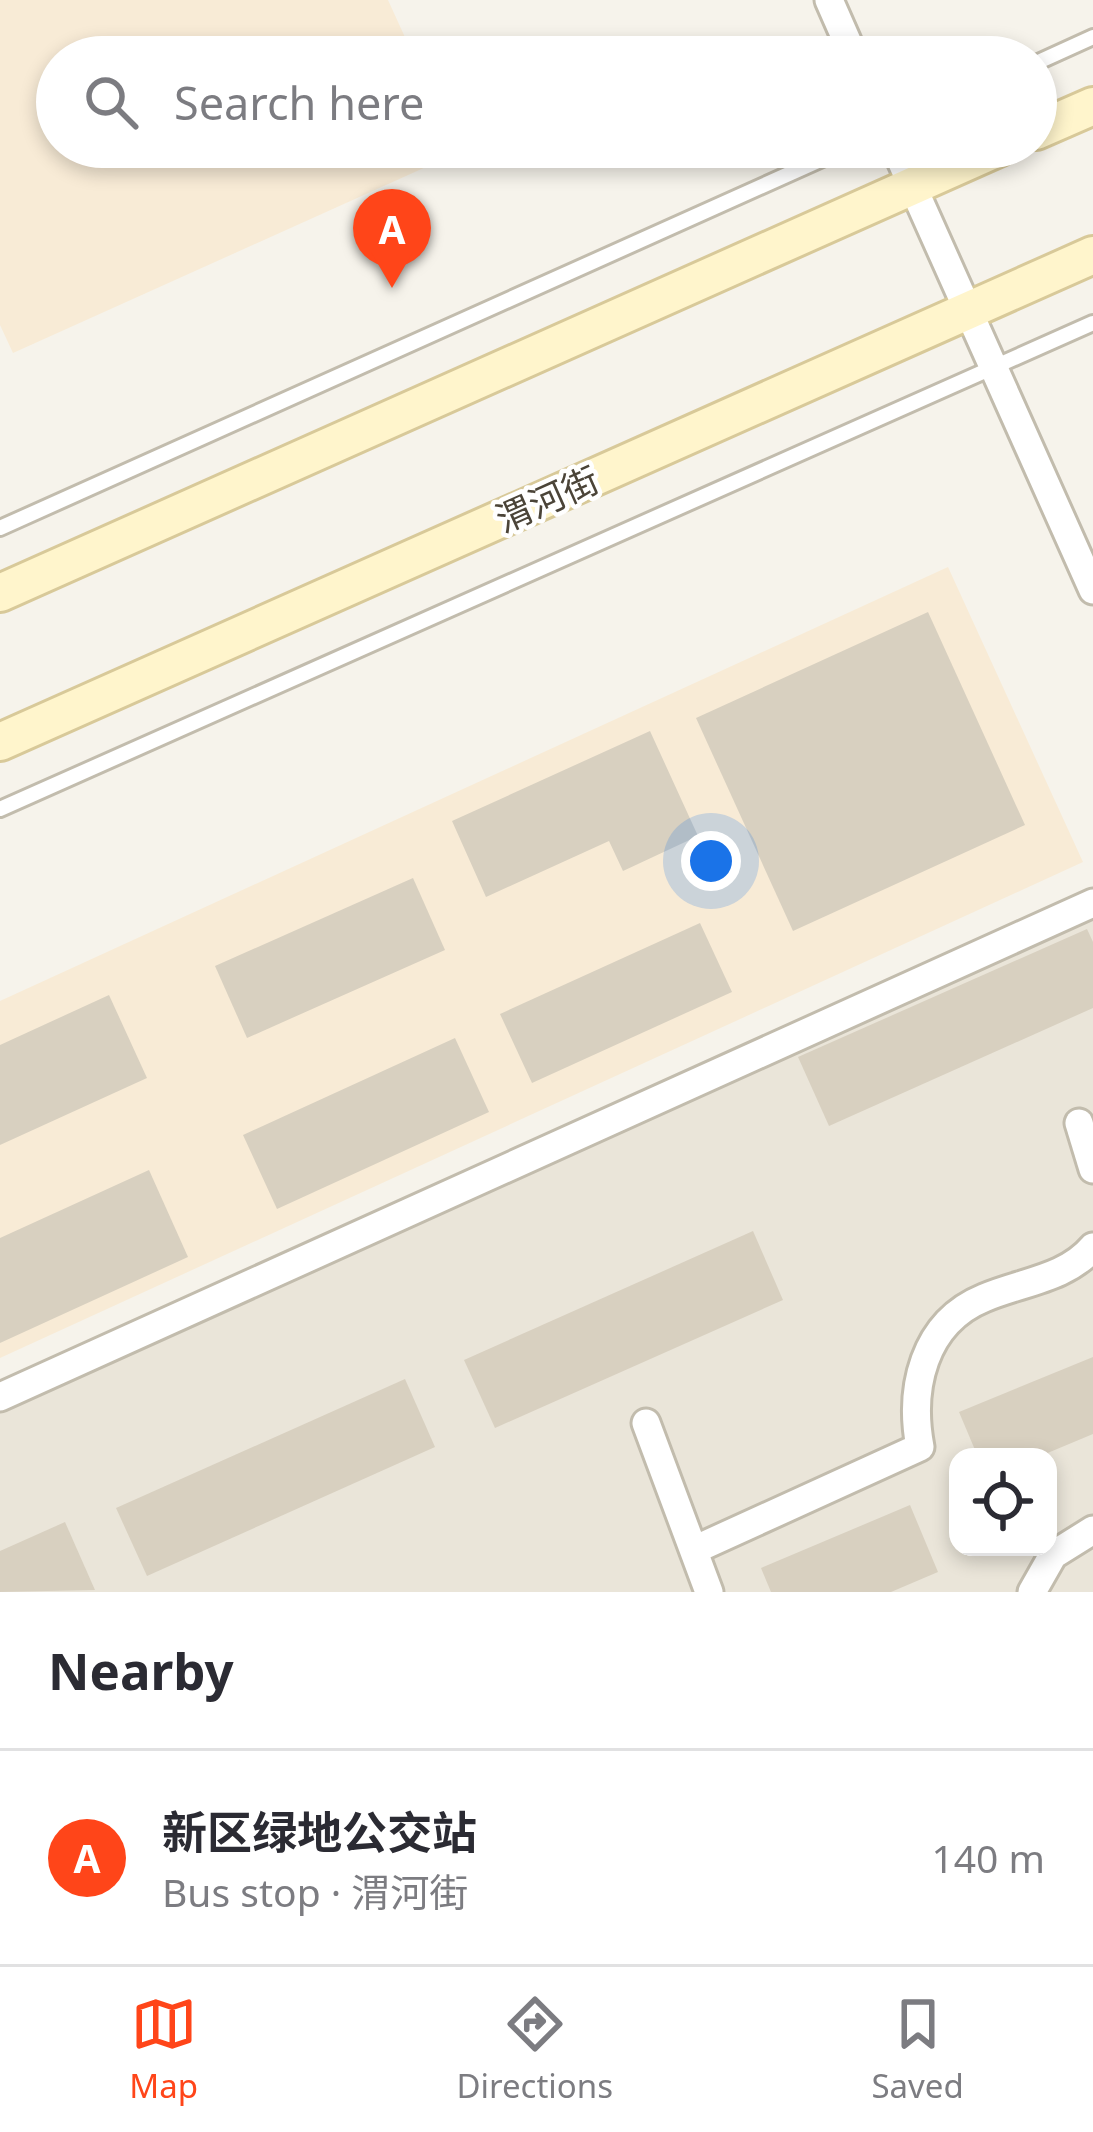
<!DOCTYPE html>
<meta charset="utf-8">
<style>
:root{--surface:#fff;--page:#f7f7f7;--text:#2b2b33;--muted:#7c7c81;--line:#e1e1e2;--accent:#ff4519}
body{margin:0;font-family:"Noto Sans","Noto Sans SC",sans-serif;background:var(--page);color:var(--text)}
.controls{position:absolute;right:36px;bottom:36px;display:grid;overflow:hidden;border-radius:24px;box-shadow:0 6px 18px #0003}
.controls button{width:108px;height:108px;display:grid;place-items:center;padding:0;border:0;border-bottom:3px solid var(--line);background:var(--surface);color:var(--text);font:60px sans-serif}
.you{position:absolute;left:711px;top:861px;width:42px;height:42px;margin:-30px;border:9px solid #fff;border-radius:50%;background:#1a73e8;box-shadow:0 0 0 18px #1a73e833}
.badge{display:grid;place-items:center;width:78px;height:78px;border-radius:50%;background:var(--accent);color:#fff;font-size:39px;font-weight:700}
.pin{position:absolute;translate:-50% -99px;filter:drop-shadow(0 3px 6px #0008)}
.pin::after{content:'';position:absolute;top:63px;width:42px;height:36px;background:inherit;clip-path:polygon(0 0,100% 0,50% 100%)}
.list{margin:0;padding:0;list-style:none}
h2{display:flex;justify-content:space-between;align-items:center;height:156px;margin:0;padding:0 48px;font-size:51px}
h2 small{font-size:39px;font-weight:400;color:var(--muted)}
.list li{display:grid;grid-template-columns:78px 1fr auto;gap:36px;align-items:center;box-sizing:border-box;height:216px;padding:0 48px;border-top:3px solid var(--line)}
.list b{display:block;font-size:45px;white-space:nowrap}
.list p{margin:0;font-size:39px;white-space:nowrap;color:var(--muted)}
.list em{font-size:39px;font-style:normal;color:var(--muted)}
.icon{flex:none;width:66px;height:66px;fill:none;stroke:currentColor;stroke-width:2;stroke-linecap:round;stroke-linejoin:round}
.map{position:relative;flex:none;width:1093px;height:1592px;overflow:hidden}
.search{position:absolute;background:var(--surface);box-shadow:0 6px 18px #0003;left:36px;right:36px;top:36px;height:132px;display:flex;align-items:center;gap:30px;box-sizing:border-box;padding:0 42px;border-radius:66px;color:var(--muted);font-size:45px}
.sheet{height:372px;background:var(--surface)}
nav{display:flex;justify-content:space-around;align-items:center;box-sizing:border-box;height:168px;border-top:3px solid var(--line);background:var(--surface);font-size:33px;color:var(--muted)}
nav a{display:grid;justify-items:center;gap:6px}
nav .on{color:var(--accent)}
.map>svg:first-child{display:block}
.residential{fill:#eae5d9;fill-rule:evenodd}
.commercial{fill:#f8ebd6}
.building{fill:#d8d0c0}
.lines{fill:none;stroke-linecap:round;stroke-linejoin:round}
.service-casing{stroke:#c2bcad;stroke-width:20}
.minor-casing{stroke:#c2bcad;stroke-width:33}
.secondary-casing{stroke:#d8c999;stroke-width:42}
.service{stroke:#fff;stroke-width:14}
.minor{stroke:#fff;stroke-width:27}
.secondary{stroke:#fff5cc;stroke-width:36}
.labels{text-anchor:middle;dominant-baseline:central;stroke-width:9;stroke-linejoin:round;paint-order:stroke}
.street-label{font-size:36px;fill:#4b4438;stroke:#fff}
</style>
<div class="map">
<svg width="1093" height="1592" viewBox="0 0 1093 1592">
<rect width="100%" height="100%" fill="#f6f3eb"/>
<!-- residential -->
<path class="residential" d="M1093,900v692h-1093v-180zM958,1457h90v90h-90z"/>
<!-- commercial -->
<g class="commercial">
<path d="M0,0h388l26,57h-357v90h397l3,6 -444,200 -13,-28z"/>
<path d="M948,567l135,295 -1083,496v-357z"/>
</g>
<!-- building -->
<g class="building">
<path d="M928,612l97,213 -232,106 -97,-213z"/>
<path d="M650,731l48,105 -75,35 -14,-30 -123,56 -34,-76z"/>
<path d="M413,878l32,72 -198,88 -32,-72z"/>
<path d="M700,923l32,69 -200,91 -32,-69z"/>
<path d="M1087,929l6,13v66l-264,118 -31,-69z"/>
<path d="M109,995l38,83 -147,67v-100z"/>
<path d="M455,1038l34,74 -212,97 -34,-74z"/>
<path d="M149,1170l39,87 -188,86v-105z"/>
<path d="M753,1231l30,69 -288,128 -31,-68z"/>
<path d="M1093,1357v77l-55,23h-60l-19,-45z"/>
<path d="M405,1379l30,68 -288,129 -31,-68z"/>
<path d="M910,1505l28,67 -47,20h-120l-10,-24z"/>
<path d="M65,1522l30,68 -95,2v-41z"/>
</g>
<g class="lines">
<defs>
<g id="service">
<path d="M1036,63l57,-26"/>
<path d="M0,528l849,-381"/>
<path d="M0,809l1093,-486"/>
</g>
<g id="minor">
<path d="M829,0l25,57"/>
<path d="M895,147l198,443"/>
<path d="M1079,1123l14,46"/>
<path d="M0,1397l1093,-494"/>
<path d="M646,1423l63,169"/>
<path d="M694,1550l226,-103c-11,-58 3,-124 64,-149 37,-16 82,-19 109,-51"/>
<path d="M1032,1592l21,-37 40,-25"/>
</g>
<g id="secondary">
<path d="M1036,131l57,-25"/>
<path d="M0,593l1000,-446"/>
<path d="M0,742l1093,-487"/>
</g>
</defs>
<!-- service casing -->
<use href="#service" class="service-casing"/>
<!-- minor casing -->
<use href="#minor" class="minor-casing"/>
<!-- secondary casing -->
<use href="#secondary" class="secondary-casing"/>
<!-- service -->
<use href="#service" class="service"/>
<!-- minor -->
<use href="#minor" class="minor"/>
<!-- secondary -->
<use href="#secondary" class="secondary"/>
</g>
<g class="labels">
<!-- street labels -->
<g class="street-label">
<text transform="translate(547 499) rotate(-24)">渭河街</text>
</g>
</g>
</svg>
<div class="controls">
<button><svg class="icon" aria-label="locate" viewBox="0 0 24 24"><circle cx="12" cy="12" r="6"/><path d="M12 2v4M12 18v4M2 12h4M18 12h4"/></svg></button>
</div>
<div class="you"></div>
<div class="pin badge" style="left:392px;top:288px">A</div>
<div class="search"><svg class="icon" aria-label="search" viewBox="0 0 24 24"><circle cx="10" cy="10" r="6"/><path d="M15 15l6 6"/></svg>Search here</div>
</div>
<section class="sheet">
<h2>Nearby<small></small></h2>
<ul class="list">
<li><span class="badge">A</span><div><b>新区绿地公交站</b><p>Bus stop · 渭河街</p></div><em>140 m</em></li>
</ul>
</section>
<nav>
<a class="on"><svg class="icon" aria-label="map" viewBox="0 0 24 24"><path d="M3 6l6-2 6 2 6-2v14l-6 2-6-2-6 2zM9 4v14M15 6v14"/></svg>Map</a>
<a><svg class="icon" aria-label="directions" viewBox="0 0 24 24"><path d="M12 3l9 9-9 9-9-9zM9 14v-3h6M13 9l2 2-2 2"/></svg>Directions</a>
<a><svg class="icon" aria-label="saved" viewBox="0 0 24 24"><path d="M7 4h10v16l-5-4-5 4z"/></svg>Saved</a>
</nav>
